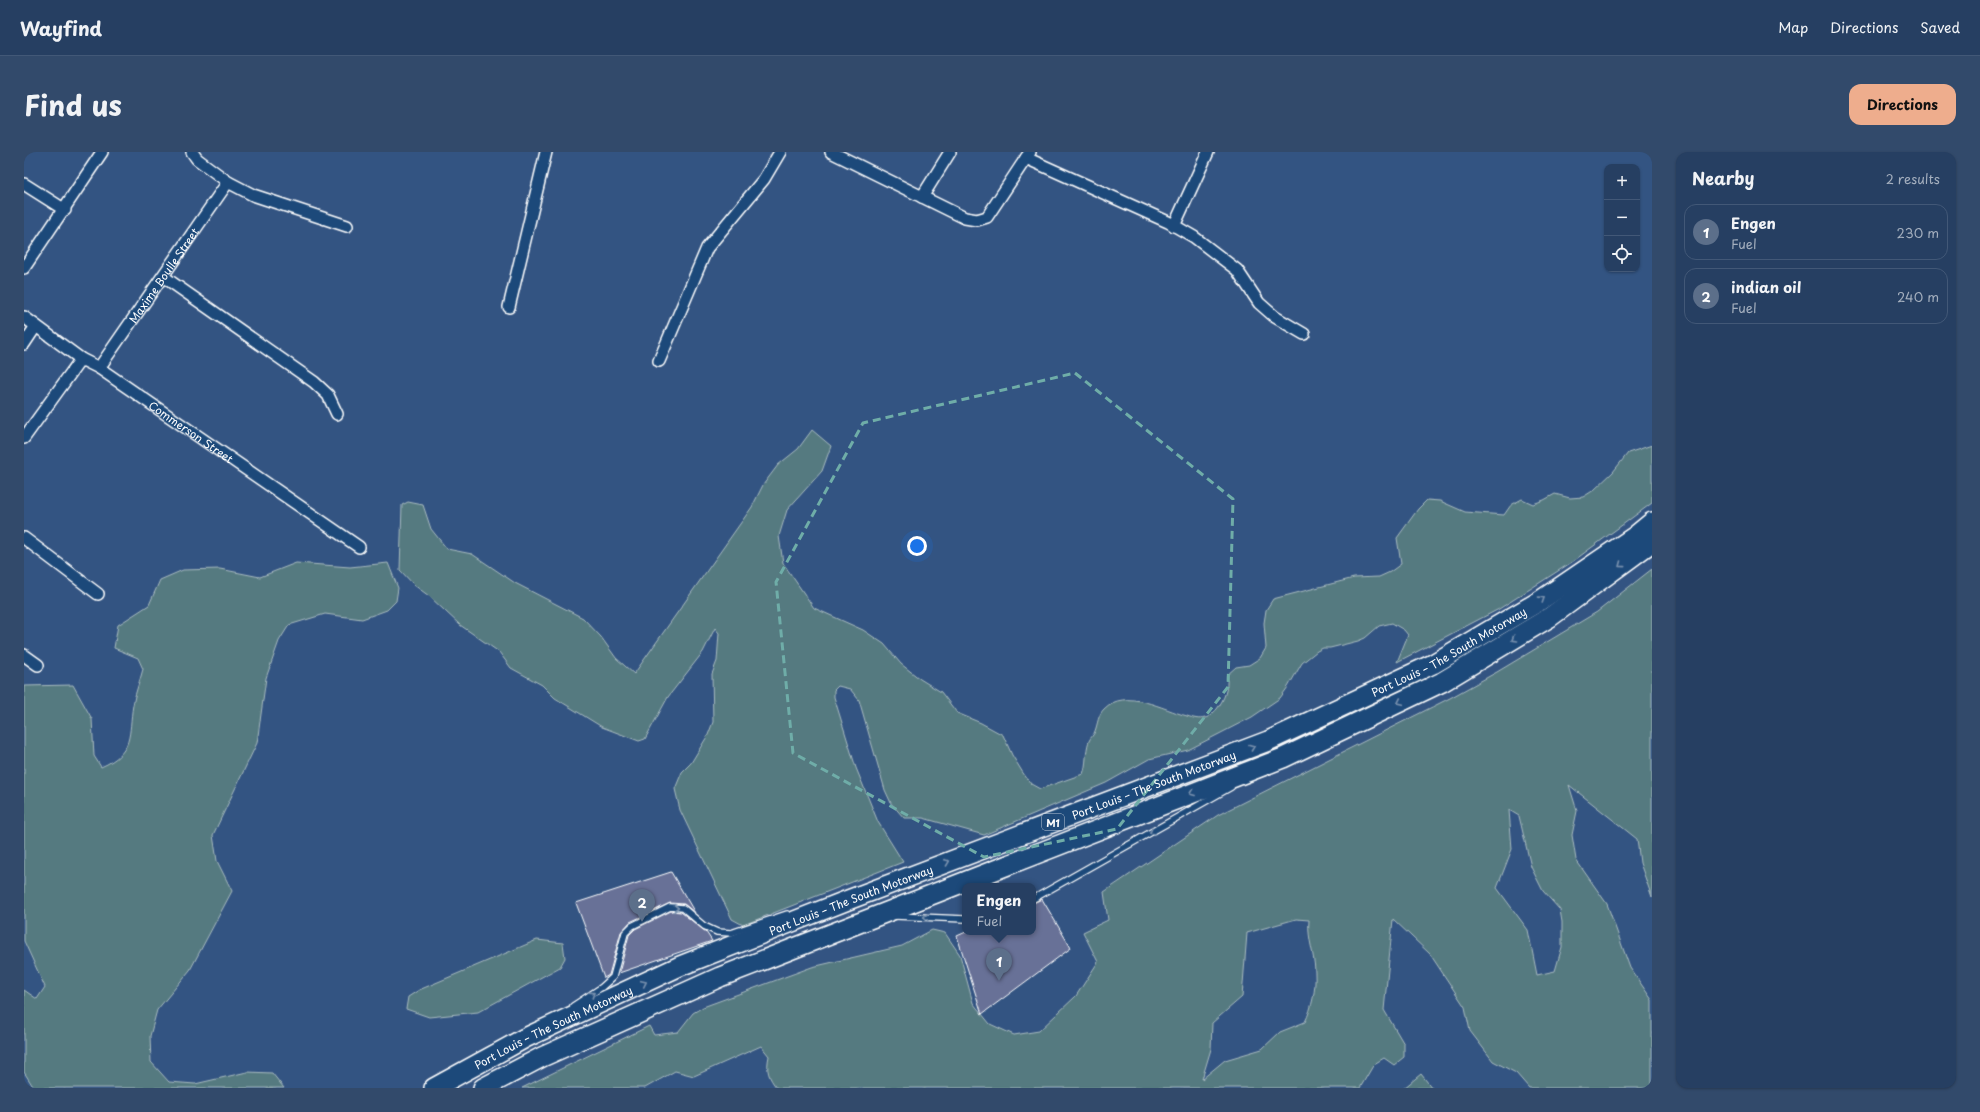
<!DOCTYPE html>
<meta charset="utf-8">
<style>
:root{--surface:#263f62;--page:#324a6b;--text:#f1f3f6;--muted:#a4afbe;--line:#425877;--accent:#eead8d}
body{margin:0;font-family:"Playpen Sans",sans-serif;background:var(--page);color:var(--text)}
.controls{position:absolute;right:12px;top:12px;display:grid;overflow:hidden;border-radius:8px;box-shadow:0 1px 3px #0004}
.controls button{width:36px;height:36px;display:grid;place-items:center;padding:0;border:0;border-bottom:1px solid var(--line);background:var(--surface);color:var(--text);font:20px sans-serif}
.you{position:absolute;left:893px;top:394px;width:14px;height:14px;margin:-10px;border:3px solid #fff;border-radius:50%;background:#1a73e8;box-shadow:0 0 0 6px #1a73e833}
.badge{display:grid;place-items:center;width:26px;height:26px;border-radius:50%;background:var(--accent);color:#fff;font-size:13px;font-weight:700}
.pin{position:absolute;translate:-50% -33px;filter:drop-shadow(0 1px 2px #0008)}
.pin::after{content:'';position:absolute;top:21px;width:14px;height:12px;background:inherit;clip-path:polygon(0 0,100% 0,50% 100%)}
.popup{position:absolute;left:938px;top:731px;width:74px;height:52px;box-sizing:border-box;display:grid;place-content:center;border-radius:8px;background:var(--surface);filter:drop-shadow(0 1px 3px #0005);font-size:13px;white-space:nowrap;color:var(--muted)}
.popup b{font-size:15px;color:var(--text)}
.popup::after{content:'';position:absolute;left:50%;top:100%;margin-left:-8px;border:8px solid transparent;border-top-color:var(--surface)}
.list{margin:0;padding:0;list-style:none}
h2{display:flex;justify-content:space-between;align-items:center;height:52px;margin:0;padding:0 16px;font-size:17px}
h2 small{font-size:13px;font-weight:400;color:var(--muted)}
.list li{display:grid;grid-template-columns:26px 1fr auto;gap:12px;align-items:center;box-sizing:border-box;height:56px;margin:0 8px 8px;padding:0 8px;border:1px solid var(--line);border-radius:12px}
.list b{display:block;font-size:15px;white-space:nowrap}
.list p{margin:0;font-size:13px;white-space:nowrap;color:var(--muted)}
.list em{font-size:13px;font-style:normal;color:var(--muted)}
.icon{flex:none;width:22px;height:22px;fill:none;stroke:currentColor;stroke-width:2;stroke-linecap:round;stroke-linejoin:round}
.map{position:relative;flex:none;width:1628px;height:936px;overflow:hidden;border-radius:12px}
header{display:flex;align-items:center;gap:24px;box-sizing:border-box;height:56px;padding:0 20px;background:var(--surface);border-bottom:1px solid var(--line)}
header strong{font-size:19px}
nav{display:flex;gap:22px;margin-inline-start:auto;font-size:14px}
.intro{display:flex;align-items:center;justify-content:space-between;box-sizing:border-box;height:96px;padding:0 24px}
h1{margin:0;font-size:28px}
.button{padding:10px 18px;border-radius:12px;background:var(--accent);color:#111;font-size:14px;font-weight:700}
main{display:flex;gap:24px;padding:0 24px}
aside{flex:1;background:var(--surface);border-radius:12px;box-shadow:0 1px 3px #0004}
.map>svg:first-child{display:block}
.green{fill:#557a80;stroke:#aabcc0;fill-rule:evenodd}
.building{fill:#677197;stroke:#fff}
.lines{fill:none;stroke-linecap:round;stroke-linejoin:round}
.service-casing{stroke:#fff;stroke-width:8}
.minor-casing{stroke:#fff;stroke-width:14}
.trunk-casing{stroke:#fff;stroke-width:22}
.service{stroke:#1f4a7a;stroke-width:5.5}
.minor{stroke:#1f4a7a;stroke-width:11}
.trunk{stroke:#1f4a7a;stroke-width:19}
.oneway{stroke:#7992af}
.marked{fill:none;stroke:#6fada8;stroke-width:3;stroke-dasharray:8 5;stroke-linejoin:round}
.labels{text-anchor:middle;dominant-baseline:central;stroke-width:3;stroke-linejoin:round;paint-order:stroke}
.shield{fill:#1f4a7a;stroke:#bcc9d7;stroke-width:1}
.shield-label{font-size:10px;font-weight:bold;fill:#fff}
.street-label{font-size:11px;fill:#fff;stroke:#1f4a7a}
</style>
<header>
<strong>Wayfind</strong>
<nav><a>Map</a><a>Directions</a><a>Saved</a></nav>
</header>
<div class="intro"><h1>Find us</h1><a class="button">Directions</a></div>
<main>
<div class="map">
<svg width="1628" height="936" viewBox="0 0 1628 936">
<rect width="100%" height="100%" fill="#335482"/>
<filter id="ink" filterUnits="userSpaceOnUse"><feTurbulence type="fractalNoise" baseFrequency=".025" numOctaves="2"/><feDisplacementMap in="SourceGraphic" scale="8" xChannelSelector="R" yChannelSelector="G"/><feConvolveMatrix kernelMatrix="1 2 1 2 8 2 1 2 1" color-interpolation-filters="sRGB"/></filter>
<g filter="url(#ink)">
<!-- green -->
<g class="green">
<path d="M788,278l19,16 -9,25 -35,39 -8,26 4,27 31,45 49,22 21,14 17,20 19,15 21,13 16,21 24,10 22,12 9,20 11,18 8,11 9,5 43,-15c4,-10 2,-22 6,-33 1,-3 5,-6 6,-10 3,-8 3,-16 9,-22 21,-22 60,1 83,7 6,2 12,4 18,2 5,-1 8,-5 12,-9 8,-11 11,-20 10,-34l9,-8 13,-2 11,-7 6,-10 -2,-25 2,-13 7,-11 81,-21 25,-1 11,-5 11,-8 -4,-26 21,-29 9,-9 13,1 25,11 39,3 7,-10 11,-6 11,5 11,-4 11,-6 15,4 13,-1 11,-7 19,-18 15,-19 24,-8v58l-80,59 -73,47 -102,53 11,-27 -4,-5 -12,-7 -13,3 -14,12 -7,3 -28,7h-7l-6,3 -15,12 -14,24 -8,11 -28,19 -64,33 -39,9 -43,24 -122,52 -61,-17h-19l-13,-15 -6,-13 -26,-90 -9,-11 -12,-3 -4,4v7l22,71 22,54 25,40 -160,63 -11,-6 -52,-109 -5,-21 7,-17 9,-9 17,-28 5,-13 -1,-48 5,-13 2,-28 -4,-5 -12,24 -35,45 -23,42 -6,2 -37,-14 -47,-29 -13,-13 -31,-17 -12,-16 -39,-27 -31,-29 -15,-11 -14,-15 2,-65 6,-3 15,3 8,24 16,20 25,5 43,29 68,35 18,19 15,21 18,16 118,-167 11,-22 15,-20 20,-16z"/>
<path d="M272,411l54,4 38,-4 10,25 -2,13 -9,9 -25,9 -37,-5 -36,11 -10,16 -13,37 -9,65 -44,92 4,26 15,30 -42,79 -33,40 -7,26 1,26 18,20 26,2 52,-12 25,1 12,15h-250l-10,-16v-82l13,9 8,-12 -21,-46v-255l49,-1 19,34 2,37 7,11c34,-15 27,-32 32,-62 2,-12 7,-24 10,-36l-5,-11 -24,-10 4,-23 31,-20 11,-25 23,-10 37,-1 40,8z"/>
<path d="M1628,417v328l-12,-34 -3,-24 -68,-54 8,26 -5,24 4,25 31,44 23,64 22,32v88h-123l-13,-15 -23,-12 -23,-30 -5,-24 -35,-53 -37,-35 -9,91 20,34v13l-10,8 -10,-7 -10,6 -14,24h-583c-9,-11 -11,-18 -8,-32l-8,-10 -67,30 -19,-5 -30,17h-123l127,-62 5,9 24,-3 15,-19 10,-6 109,-40 90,-21 30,-16 13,3 15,22 13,48 17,21 24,11 25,-4 37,-35 22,-34 -15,-30 25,-12 -4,-28 114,-77 232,-117 47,-26 100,-60zM1485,658l10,6 12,51 12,24 17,19 2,12v25l-7,24 -18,4 -9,-45 -31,-42 15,-39zM1272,767l13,1c-2,20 6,34 6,53 1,16 -3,35 -10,49l-25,10 -18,17 -37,11 -23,19 9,-30 1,-26 30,-26 5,-64z"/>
<path d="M513,788l26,3 2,15 -5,9 -82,45 -49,5 -23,-8 2,-12 11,-7z"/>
<path d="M1397,922l11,14h-28z"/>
</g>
<!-- building -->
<g class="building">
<path d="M647,720l24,41 -11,-9 -14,-1 -40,19 -9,10 -12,43 -5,3 -28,-75z"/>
<path d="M1018,747l29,49 -89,66 -25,-78 9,-4h67v-29z"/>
<path d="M647,759l10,1 25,20 6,9 -93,32 10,-38 6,-6z"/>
</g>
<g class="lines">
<defs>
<g id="service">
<path d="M1009,747l198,-112"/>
<path d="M871,764l70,3"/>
<path d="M549,854l29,-19 11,-10 12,-44 7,-7 38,-19 13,1 21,18 13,6 14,1 56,-19"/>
</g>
<g id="minor">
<path d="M168,0l5,7 31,23"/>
<path d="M807,0l134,66 12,2 10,-3 43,-65"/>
<path d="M1002,6l142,64 26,15 43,33 22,33 16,14 29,17"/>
<path d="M0,32l41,26"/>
<path d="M898,45l28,-45"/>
<path d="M1150,74l34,-74"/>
<path d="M0,116l78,-116"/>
<path d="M140,125l150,105 14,13 9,19"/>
<path d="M485,155l37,-155"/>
<path id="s1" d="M0,165l57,42 18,9 260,179"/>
<path d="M0,192l12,-18"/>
<path d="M635,209l48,-113 57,-69 16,-27"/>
<path id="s2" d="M75,216l129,-186 25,13 94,31"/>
<path d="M0,286l57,-79"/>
<path d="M0,386l74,56"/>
<path d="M0,503l14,10"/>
</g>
<g id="trunk">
<path id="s3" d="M410,936l91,-50 155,-72 168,-66 420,-159 165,-77 105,-62 97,-66 17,-14"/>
<path d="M459,936l59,-31 178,-80 563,-219 159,-76 108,-65 102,-75"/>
</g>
</defs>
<!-- service casing -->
<use href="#service" class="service-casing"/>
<!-- minor casing -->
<use href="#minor" class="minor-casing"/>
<!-- trunk casing -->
<use href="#trunk" class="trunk-casing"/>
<!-- service -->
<use href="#service" class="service"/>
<!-- minor -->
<use href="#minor" class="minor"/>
<!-- trunk -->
<use href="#trunk" class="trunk"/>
</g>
<!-- one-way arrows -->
<defs><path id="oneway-chevron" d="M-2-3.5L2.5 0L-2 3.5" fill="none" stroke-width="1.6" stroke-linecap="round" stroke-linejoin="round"/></defs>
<g class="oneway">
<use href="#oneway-chevron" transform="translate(1597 413) rotate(143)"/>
<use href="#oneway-chevron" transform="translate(1518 447) rotate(-33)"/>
<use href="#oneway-chevron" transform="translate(1490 487) rotate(149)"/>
<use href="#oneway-chevron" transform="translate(1376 550) rotate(155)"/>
<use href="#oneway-chevron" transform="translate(1228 595) rotate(-21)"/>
<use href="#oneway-chevron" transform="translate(1168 641) rotate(159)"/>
<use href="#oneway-chevron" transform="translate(1128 680) rotate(150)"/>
<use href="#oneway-chevron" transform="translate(923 710) rotate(-21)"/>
<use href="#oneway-chevron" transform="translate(652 756)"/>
<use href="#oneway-chevron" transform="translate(902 765) rotate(-178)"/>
<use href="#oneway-chevron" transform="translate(620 831) rotate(-25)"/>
<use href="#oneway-chevron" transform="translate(568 842) rotate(-34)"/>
</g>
</g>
<!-- marked area -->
<path class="marked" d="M1051,221l158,126 -5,188 -111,142 -133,28 -191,-104 -17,-171 87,-159z"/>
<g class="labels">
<!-- shield labels -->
<rect class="shield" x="1018" y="662" width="22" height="16" rx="3"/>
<g class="shield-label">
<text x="1029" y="670">M1</text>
</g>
<!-- street labels -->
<g class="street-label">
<text stroke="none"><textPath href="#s2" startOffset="113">Maxime Boulle Street</textPath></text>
<text stroke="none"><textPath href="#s1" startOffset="203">Commerson Street</textPath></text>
<text stroke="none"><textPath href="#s3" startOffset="1106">Port Louis – The South Motorway</textPath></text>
<text stroke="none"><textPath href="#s3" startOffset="782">Port Louis – The South Motorway</textPath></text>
<text stroke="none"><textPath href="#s3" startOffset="458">Port Louis – The South Motorway</textPath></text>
<text stroke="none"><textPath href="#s3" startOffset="134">Port Louis – The South Motorway</textPath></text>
</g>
</g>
</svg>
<div class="controls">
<button>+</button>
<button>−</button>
<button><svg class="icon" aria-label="locate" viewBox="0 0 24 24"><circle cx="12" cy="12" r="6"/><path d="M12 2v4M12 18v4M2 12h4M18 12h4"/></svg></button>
</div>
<div class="you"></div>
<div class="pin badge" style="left:975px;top:829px;background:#5c6f8a">1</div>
<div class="popup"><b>Engen</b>Fuel</div>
<div class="pin badge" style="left:618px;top:770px;background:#5c6f8a">2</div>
</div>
<aside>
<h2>Nearby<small>2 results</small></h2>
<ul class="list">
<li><span class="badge" style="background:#5c6f8a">1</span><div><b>Engen</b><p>Fuel</p></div><em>230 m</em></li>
<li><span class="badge" style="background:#5c6f8a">2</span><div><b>indian oil</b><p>Fuel</p></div><em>240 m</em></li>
</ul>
</aside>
</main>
